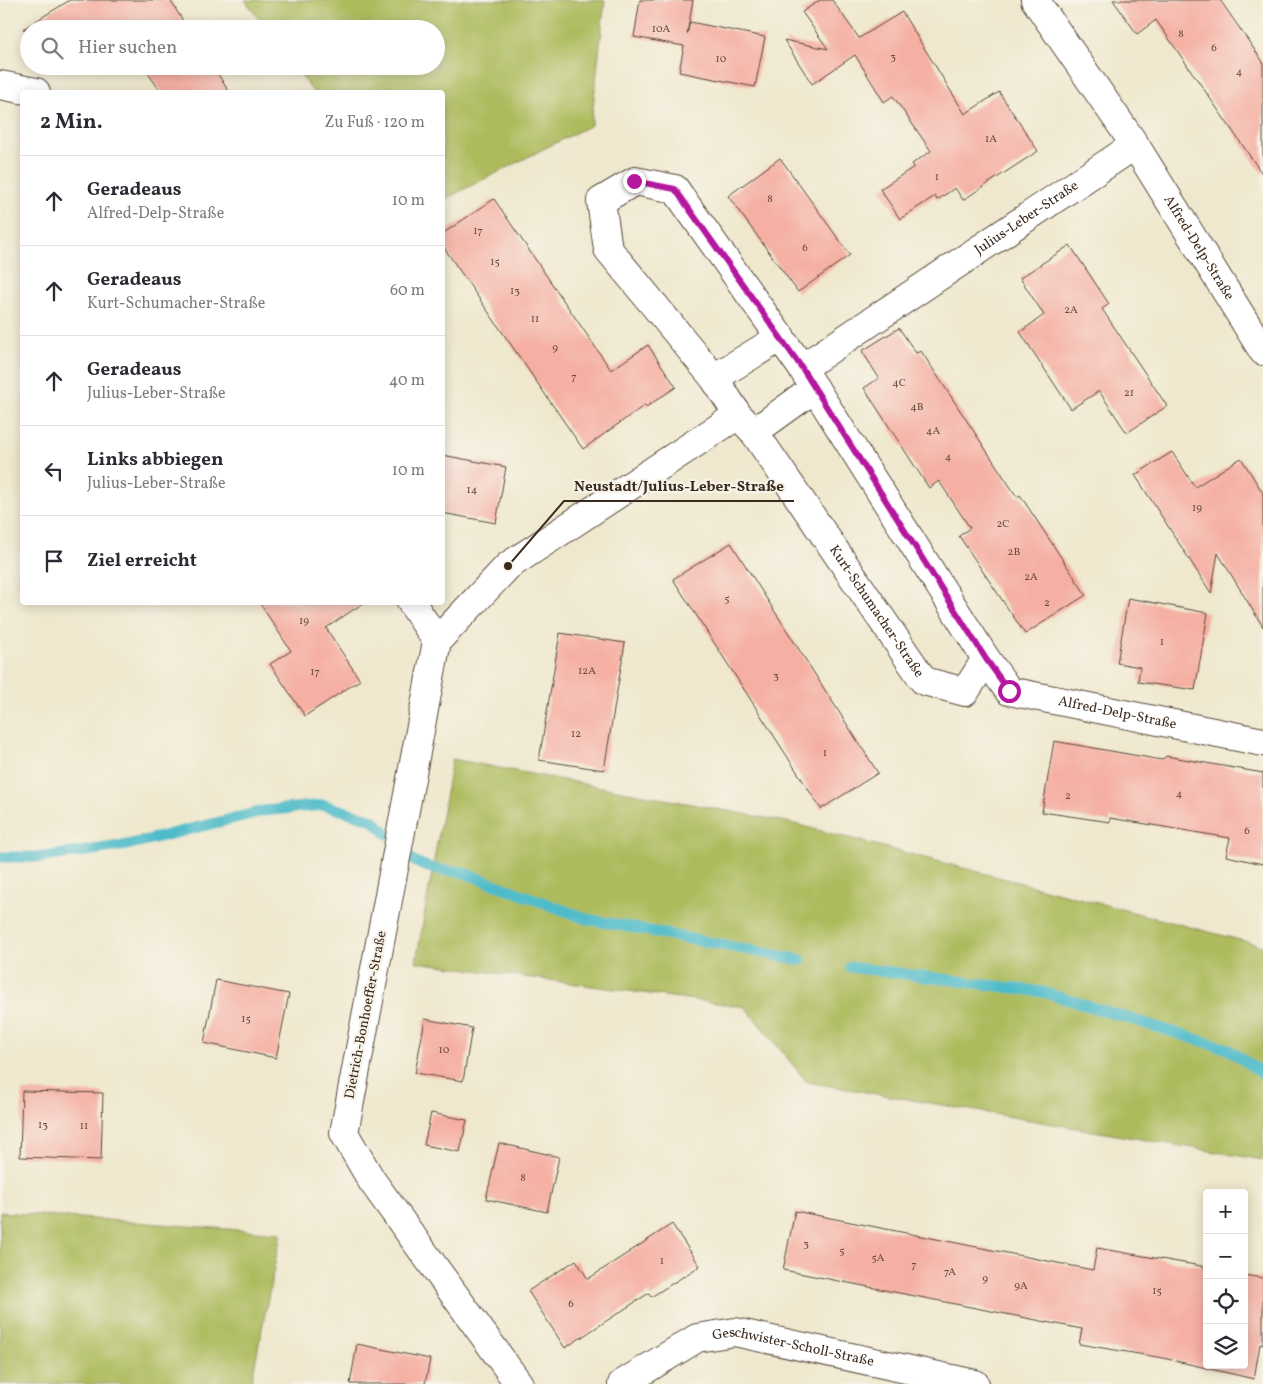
<!DOCTYPE html>
<html lang="de">
<meta charset="utf-8">
<style>
:root{--surface:#fff;--page:#f7f7f7;--text:#2b2b33;--muted:#7c7c81;--line:#e1e1e2}
body{margin:0;font-family:Vollkorn,serif;background:var(--page);color:var(--text)}
.controls{position:absolute;right:15px;bottom:15px;display:grid;overflow:hidden;border-radius:5px;box-shadow:0 2px 12px #0003}
.controls button{width:45px;height:45px;display:grid;place-items:center;padding:0;border:0;border-bottom:1px solid var(--line);background:var(--surface);color:var(--text);font:25px sans-serif}
.stop{position:absolute;width:15px;height:15px;margin:-11px;border:4px solid #b5179e;border-radius:50%;background:#fff}
.stop.end{background:#b5179e;border-color:#fff;box-shadow:0 1px 5px #0008}
.list{margin:0;padding:0;list-style:none}
h2{display:flex;justify-content:space-between;align-items:center;height:65px;margin:0;padding:0 20px;font-size:21px}
h2 small{font-size:16px;font-weight:400;color:var(--muted)}
.list li{display:grid;grid-template-columns:32px 1fr auto;gap:15px;align-items:center;box-sizing:border-box;height:90px;padding:0 20px;border-top:1px solid var(--line)}
.list b{display:block;font-size:19px;white-space:nowrap}
.list p{margin:0;font-size:16px;white-space:nowrap;color:var(--muted)}
.list em{font-size:16px;font-style:normal;color:var(--muted)}
.icon{flex:none;width:28px;height:28px;fill:none;stroke:currentColor;stroke-width:2;stroke-linecap:round;stroke-linejoin:round}
.map{position:relative;flex:none;width:1263px;height:1384px;overflow:hidden}
.search{position:absolute;background:var(--surface);box-shadow:0 2px 12px #0003;left:20px;top:20px;width:425px;height:55px;display:flex;align-items:center;gap:12px;box-sizing:border-box;padding:0 18px;border-radius:28px;color:var(--muted);font-size:19px}
.panel{position:absolute;background:var(--surface);box-shadow:0 2px 12px #0003;left:20px;top:90px;width:425px;height:515px;border-radius:5px}
.map>svg:first-child{display:block}
.green{fill:#adbb5d;stroke:#74723e}
.lines{fill:none;stroke-linecap:round;stroke-linejoin:round}
.stream{stroke:#4ebbc9;stroke-width:11}
.building{fill:#f5afa3}
.street-casing{stroke:#564638;stroke-width:30}
.street{stroke:#fff;stroke-width:28}
.route{stroke:#b5179e;stroke-width:6}
.labels{text-anchor:middle;dominant-baseline:central;stroke-width:4.5;stroke-linejoin:round;paint-order:stroke}
.number-label{font-size:11px;fill:#6a4b3f}
.street-label{font-size:14px;fill:#3b2a1e;stroke:#f7f3e8}
.leader{fill:none;stroke:#3b2a1e;stroke-width:2}
.callout-dot{fill:#3b2a1e;stroke:#f7f3e8;stroke-width:2}
.callout-label{font-size:15px;text-anchor:middle;font-weight:bold;fill:#3b2a1e;stroke:#f7f3e8;stroke-width:4.5;stroke-linejoin:round;paint-order:stroke}
</style>
<div class="map">
<svg width="1263" height="1384" viewBox="0 0 1263 1384">
<rect width="100%" height="100%" fill="#f7f3e8"/>
<filter id="ink" filterUnits="userSpaceOnUse"><feTurbulence type="fractalNoise" baseFrequency=".02" numOctaves="2"/><feDisplacementMap in="SourceGraphic" scale="10" xChannelSelector="R" yChannelSelector="G"/><feConvolveMatrix kernelMatrix="1 2 1 2 8 2 1 2 1" color-interpolation-filters="sRGB"/></filter>
<filter id="wash" filterUnits="userSpaceOnUse"><feTurbulence type="fractalNoise" baseFrequency=".0096" numOctaves="4" result="noise"/><feDisplacementMap in="SourceGraphic" scale="20" xChannelSelector="R" yChannelSelector="G"/><feGaussianBlur stdDeviation="1.12" result="paint"/><feColorMatrix in="noise" values="0 0 0 0 0 0 0 0 0 0 0 0 0 0 0 0 0 1.4 0 .05"/><feComposite in="paint" operator="in"/></filter>
<g filter="url(#wash)">
<rect width="100%" height="100%" fill="#efe8ce"/>
<!-- green -->
<g class="green">
<path d="M245,0h360l-14,125 -148,75 -1,-108h-129l-19,-26h142v-37h-170z"/>
<path d="M452,759l335,63 476,124v214l-456,-78 -62,-75 -329,-45z"/>
<path d="M0,1212l281,21 -30,151h-251z"/>
</g>
<g class="lines">
<!-- stream -->
<g class="stream">
<path d="M404,853c14,15 37,18 58,19l125,47 214,41"/>
<path d="M0,857h44l83,-12 136,-34 61,-6 49,15 14,14"/>
<path d="M850,967l193,25 185,57 35,25"/>
</g>
</g>
<g id="blocks">
<!-- building -->
<g class="building">
<path d="M70,0h100l18,29h-165z"/>
<path d="M640,0h53l-6,34 3,-12 75,15 -10,50 -76,-15 5,-26 -50,-9z"/>
<path d="M820,0h12l27,38 43,-26 63,102 34,-22 39,59 -75,49 -8,-12 -18,12 -2,-4 -35,23 -20,-30 34,-22 -2,-3 19,-13 -38,-55 -9,6 -29,-47 -43,29 -28,-44 44,9 -26,-37z"/>
<path d="M1113,0h107l43,62v113l-107,-155 -19,14z"/>
<path d="M143,66h70l16,26h-68z"/>
<path d="M780,158l70,97 -52,37 -70,-96z"/>
<path d="M494,199l117,171 37,-25 28,42 -30,20 -1,-2 -62,44 -141,-204v-11z"/>
<path d="M1070,245l39,59 -7,5 65,97 -40,27 -28,-42 -28,18 -51,-77 24,-17 -24,-37z"/>
<path d="M899,328l17,25 5,-2 96,146 3,-2 66,100 -61,39 -66,-98 11,-8 -31,-47 -10,7 -65,-100 15,-10 -17,-27z"/>
<path d="M1172,452l23,35 46,-29 22,35v134l-45,-74 -7,40 -76,-118z"/>
<path d="M442,455l64,12 -10,56 -54,-10z"/>
<path d="M731,543l147,230 -57,36 -148,-230z"/>
<path d="M1128,598l80,15 -13,77 -57,-8 2,-15 -23,-4z"/>
<path d="M259,602h106l-39,26 34,52 -55,36 -35,-52 21,-13z"/>
<path d="M560,633l65,10 -21,127 -65,-10z"/>
<path d="M1054,741l108,19 4,-4 97,17v91l-37,-8 4,-18 -120,-20v4l-68,-10z"/>
<path d="M216,980l73,14 -13,64 -72,-15z"/>
<path d="M425,1019l47,9 -9,53 -48,-8z"/>
<path d="M22,1091l81,2 -2,67 -81,-3z"/>
<path d="M431,1113l36,7 -7,32 -36,-7z"/>
<path d="M499,1143l60,14 -12,55 -61,-13z"/>
<path d="M795,1211l298,59 4,-22 110,19v98h37v-90l19,3v67l-3,-1 -6,35 -91,-21 -84,-14 3,-15 -299,-59z"/>
<path d="M672,1224l28,42 -49,31 -2,-4 -84,55 -37,-57 48,-31 12,19z"/>
<path d="M357,1344l73,15 -5,25h-75z"/>
</g>
</g>
</g>
<g filter="url(#ink)">
<use href="#blocks" fill-opacity="0" stroke="#564638" stroke-width="1"/>
<g class="lines">
<defs>
<g id="street">
<path d="M0,85l36,7"/>
<path id="s1" d="M1135,145l128,206"/>
<path id="s2" d="M802,368l333,-223 -100,-145"/>
<path d="M714,378l67,-41"/>
<path d="M754,432l61,-44"/>
<path d="M411,602l26,39 -93,492 28,48 147,203"/>
<path id="s3" d="M437,641l71,-75 230,-151 16,17 170,249 41,11 21,-33 -184,-291 -127,-179 -40,-8 -34,20 7,48 106,129 24,37"/>
<path id="s4" d="M986,659l23,32 254,51"/>
<path id="s5" d="M622,1384l75,-46 38,-6 240,52"/>
</g>
</defs>
<!-- street casing -->
<use href="#street" class="street-casing"/>
<!-- street -->
<use href="#street" class="street"/>
</g>
</g>
<g class="lines" filter="url(#ink)">
<!-- route -->
<path class="route" d="M634,181l41,8 127,179 184,291 23,32"/>
</g>
<g class="labels">
<!-- number labels -->
<g class="number-label">
<text x="661" y="29">10A</text>
<text x="1181" y="34">8</text>
<text x="1214" y="48">6</text>
<text x="893" y="57">3</text>
<text x="721" y="59">10</text>
<text x="1239" y="72">4</text>
<text x="991" y="139">1A</text>
<text x="937" y="177">1</text>
<text x="770" y="199">8</text>
<text x="478" y="231">17</text>
<text x="805" y="248">6</text>
<text x="495" y="262">15</text>
<text x="515" y="291">13</text>
<text x="1071" y="310">2A</text>
<text x="535" y="319">11</text>
<text x="555" y="348">9</text>
<text x="574" y="377">7</text>
<text x="899" y="383">4C</text>
<text x="1129" y="393">21</text>
<text x="917" y="407">4B</text>
<text x="933" y="431">4A</text>
<text x="948" y="457">4</text>
<text x="472" y="490">14</text>
<text x="1197" y="508">19</text>
<text x="1003" y="524">2C</text>
<text x="1014" y="552">2B</text>
<text x="1031" y="577">2A</text>
<text x="727" y="599">5</text>
<text x="1047" y="603">2</text>
<text x="304" y="621">19</text>
<text x="1162" y="642">1</text>
<text x="587" y="671">12A</text>
<text x="315" y="672">17</text>
<text x="776" y="676">3</text>
<text x="576" y="734">12</text>
<text x="825" y="753">1</text>
<text x="1179" y="794">4</text>
<text x="1068" y="796">2</text>
<text x="1247" y="831">6</text>
<text x="246" y="1019">15</text>
<text x="444" y="1050">10</text>
<text x="43" y="1125">13</text>
<text x="84" y="1126">11</text>
<text x="523" y="1178">8</text>
<text x="806" y="1244">3</text>
<text x="842" y="1251">5</text>
<text x="878" y="1258">5A</text>
<text x="662" y="1261">1</text>
<text x="914" y="1265">7</text>
<text x="950" y="1272">7A</text>
<text x="985" y="1279">9</text>
<text x="1021" y="1286">9A</text>
<text x="1157" y="1291">15</text>
<text x="571" y="1304">6</text>
</g>
<!-- street labels -->
<g class="street-label">
<text stroke="none"><textPath href="#s2" startOffset="270">Julius-Leber-Straße</textPath></text>
<text stroke="none"><textPath href="#s1" startOffset="121">Alfred-Delp-Straße</textPath></text>
<text stroke="none"><textPath href="#s3" startOffset="619">Kurt-Schumacher-Straße</textPath></text>
<text stroke="none"><textPath href="#s4" startOffset="150">Alfred-Delp-Straße</textPath></text>
<text transform="translate(366 1015) rotate(-79)">Dietrich-Bonhoeffer-Straße</text>
<text stroke="none"><textPath href="#s5" startOffset="186">Geschwister-Scholl-Straße</textPath></text>
</g>
</g>
<!-- callouts -->
<path class="leader" d="M508 566L564 501H794"/>
<circle class="callout-dot" cx="508" cy="566" r="5"/>
<g class="callout-label">
<text x="679" y="491">Neustadt/Julius-Leber-Straße</text>
</g>
</svg>
<div class="controls">
<button>+</button>
<button>−</button>
<button><svg class="icon" aria-label="locate" viewBox="0 0 24 24"><circle cx="12" cy="12" r="6"/><path d="M12 2v4M12 18v4M2 12h4M18 12h4"/></svg></button>
<button><svg class="icon" aria-label="layers" viewBox="0 0 24 24"><path d="M12 4l9 5-9 5-9-5zM3 14l9 5 9-5"/></svg></button>
</div>
<div class="stop" style="left:1009px;top:691px"></div>
<div class="stop end" style="left:634px;top:181px"></div>
<div class="search"><svg class="icon" aria-label="search" viewBox="0 0 24 24"><circle cx="10" cy="10" r="6"/><path d="M15 15l6 6"/></svg>Hier suchen</div>
<section class="panel">
<h2>2 Min.<small>Zu Fuß · 120 m</small></h2>
<ul class="list">
<li><svg class="icon" aria-label="ahead" viewBox="0 0 24 24"><path d="M12 20V5M6 11l6-6 6 6"/></svg><div><b>Geradeaus</b><p>Alfred-Delp-Straße</p></div><em>10 m</em></li>
<li><svg class="icon" aria-label="ahead" viewBox="0 0 24 24"><path d="M12 20V5M6 11l6-6 6 6"/></svg><div><b>Geradeaus</b><p>Kurt-Schumacher-Straße</p></div><em>60 m</em></li>
<li><svg class="icon" aria-label="ahead" viewBox="0 0 24 24"><path d="M12 20V5M6 11l6-6 6 6"/></svg><div><b>Geradeaus</b><p>Julius-Leber-Straße</p></div><em>40 m</em></li>
<li><svg class="icon" aria-label="left" viewBox="0 0 24 24"><path d="M17 20v-9H6M10 6l-5 5 5 5"/></svg><div><b>Links abbiegen</b><p>Julius-Leber-Straße</p></div><em>10 m</em></li>
<li><svg class="icon" aria-label="arrive" viewBox="0 0 24 24"><path d="M6 21V4h12l-3 4 3 4H6"/></svg><div><b>Ziel erreicht</b></div></li>
</ul>
</section>
</div>
